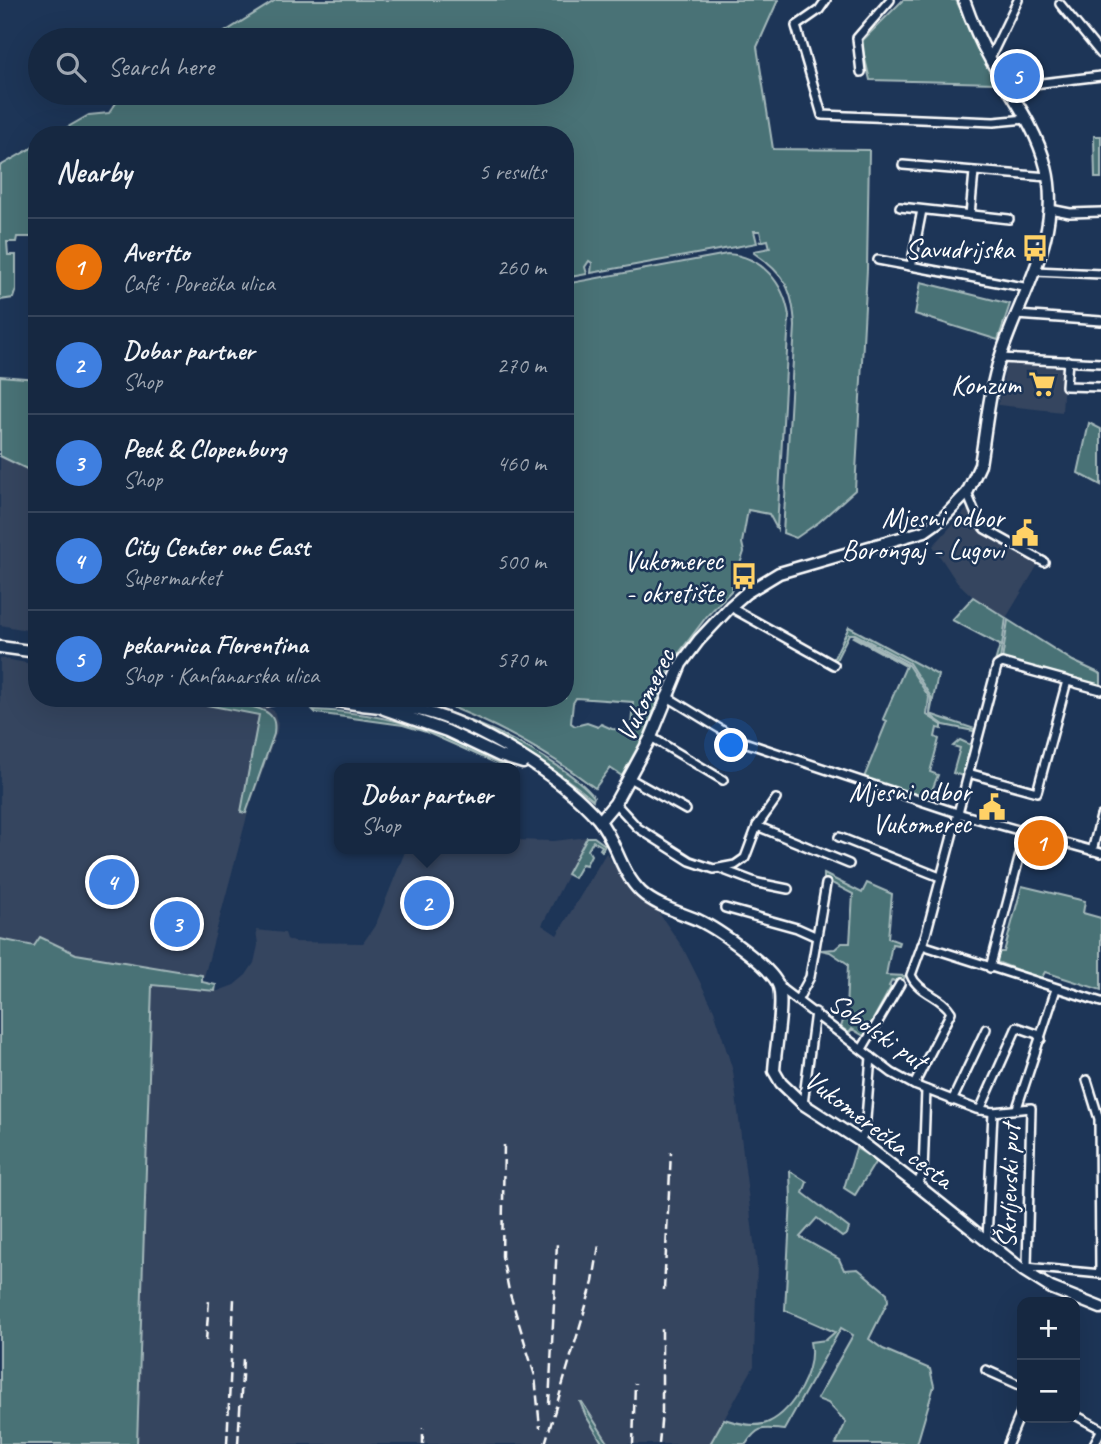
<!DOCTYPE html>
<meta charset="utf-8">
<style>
:root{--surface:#162841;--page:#1f3048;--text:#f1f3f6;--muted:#9ea6b1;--line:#35445a;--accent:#d93025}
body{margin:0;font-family:Caveat,sans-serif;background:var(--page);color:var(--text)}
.controls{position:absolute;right:21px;bottom:21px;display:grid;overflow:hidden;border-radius:14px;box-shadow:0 7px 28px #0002}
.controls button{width:63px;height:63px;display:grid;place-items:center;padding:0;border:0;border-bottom:2px solid var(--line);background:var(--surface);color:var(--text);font:35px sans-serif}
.you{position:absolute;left:732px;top:746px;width:24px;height:24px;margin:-18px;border:5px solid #fff;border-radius:50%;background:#1a73e8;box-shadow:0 0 0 10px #1a73e833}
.badge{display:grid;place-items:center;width:46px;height:46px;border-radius:50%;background:var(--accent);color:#fff;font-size:23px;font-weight:700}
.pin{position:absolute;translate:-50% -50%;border:4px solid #fff;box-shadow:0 2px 7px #0006}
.popup{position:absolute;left:334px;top:763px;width:186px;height:91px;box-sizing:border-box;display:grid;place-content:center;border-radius:14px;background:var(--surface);filter:drop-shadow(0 2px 5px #0005);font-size:23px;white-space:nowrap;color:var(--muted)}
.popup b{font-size:26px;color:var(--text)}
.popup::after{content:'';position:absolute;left:50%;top:100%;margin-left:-14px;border:14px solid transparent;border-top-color:var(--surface)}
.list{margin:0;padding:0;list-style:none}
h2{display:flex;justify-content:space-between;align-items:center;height:91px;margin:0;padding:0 28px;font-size:30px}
h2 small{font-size:23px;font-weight:400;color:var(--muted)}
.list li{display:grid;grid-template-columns:46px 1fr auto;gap:21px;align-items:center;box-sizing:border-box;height:98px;padding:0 28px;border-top:2px solid var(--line)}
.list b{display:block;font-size:26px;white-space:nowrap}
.list p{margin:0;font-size:23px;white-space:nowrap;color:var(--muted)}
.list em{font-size:23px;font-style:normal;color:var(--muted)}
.icon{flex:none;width:38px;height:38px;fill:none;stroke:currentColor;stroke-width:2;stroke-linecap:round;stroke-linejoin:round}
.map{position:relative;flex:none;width:1101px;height:1444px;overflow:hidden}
.search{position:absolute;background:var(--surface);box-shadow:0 7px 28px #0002;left:28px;top:28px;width:546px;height:77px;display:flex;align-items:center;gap:18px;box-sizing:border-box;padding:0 24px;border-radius:38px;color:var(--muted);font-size:26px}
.panel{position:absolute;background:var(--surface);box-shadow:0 7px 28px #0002;left:28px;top:126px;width:546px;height:581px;border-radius:28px}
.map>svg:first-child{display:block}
.built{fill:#34445f}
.green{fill:#487276;stroke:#a4b8ba;stroke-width:2;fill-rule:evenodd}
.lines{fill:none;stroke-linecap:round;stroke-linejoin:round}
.street-casing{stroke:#fff;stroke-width:12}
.secondary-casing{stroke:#fff;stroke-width:15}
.street{stroke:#1d3557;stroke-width:7}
.secondary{stroke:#1d3557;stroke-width:10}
.rail{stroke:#fff;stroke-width:2.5;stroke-dasharray:10 5;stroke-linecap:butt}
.labels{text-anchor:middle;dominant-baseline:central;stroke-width:5;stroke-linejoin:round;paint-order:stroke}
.poi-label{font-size:28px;fill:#fff;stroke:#1d3557;text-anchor:end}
.street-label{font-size:28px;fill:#fff;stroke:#1d3557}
</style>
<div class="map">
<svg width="1101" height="1444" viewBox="0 0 1101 1444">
<rect width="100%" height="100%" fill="#1d3557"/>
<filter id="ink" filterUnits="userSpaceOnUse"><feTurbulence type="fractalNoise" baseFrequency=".0143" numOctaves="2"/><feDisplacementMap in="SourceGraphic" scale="14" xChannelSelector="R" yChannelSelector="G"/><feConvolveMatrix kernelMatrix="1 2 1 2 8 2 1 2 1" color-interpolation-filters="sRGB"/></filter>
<g filter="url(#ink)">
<!-- built -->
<g class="built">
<path d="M1007,361l58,3 -3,48 -64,-7z"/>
<path d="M0,456l37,18v158l-37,-7z"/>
<path d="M966,510l3,1 8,18 62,34 -33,55 -33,-21 -17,-16 -23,-35z"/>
<path d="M0,658l37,7v33h189l36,6 12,7 4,13 -1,8 -28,77 -45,168 -69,-14 -1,2 -58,-11 -35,-17 -7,9 -34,-7z"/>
<path d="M587,837l-45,88 15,10 49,-82 27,41 24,16 26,38 31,62 19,61 24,195 -3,90v10l-44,78h-573l15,-460 66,7 16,-6 12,-10 8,-12 4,-18 -2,-15 29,3 2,6 6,3 70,1 13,-19 30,-75h108l1,-9 39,1z"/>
</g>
<!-- green -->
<g class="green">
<path d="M276,0h502l-21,47 16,102 96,1 -2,119 -12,221 -36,32 -23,16 -13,-5 12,-207c-2,-36 -10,-52 -41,-73v-2l16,-3 -2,-8 -9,2 3,-2 -2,-9h-6l3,12 -166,30 1,-10 -3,-2 -4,6 2,7 -22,4v-143h-511l35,-20 20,-2 14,-20h439v-53h-350z"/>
<path d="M903,0h53l40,83 -126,-3 -9,-38z"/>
<path d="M1094,136h7v42h-6z"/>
<path d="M37,145v92h-20l-1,5h-9l1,13h8v34l-3,9 -13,2v-134z"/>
<path d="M727,254c35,2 57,29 62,62l-12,213 -8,-15 -21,-4 -6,33 2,9 -13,39 -24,25 -31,41 -11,22 -20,55 -23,42 -12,-8 -15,20c-51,-39 -106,-68 -167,-90h137v-414zM576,698l57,4 -2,24 -4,4 -15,-1 -11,-5 -3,3 -11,-4 -12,3 -4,-3 2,-20z"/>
<path d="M921,282l89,22 -12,36 -83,-26z"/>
<path d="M0,376l37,3v95l-37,-18z"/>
<path d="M1089,423l12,6v56l-23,-12z"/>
<path d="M973,597l33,21 -6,42 -5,2 5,-17 -48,-25z"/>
<path d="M1008,620l65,41 28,13v12l-99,-26z"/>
<path d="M849,627l89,48 -8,39 45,15 -1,2 -30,-6 -14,-10 1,-18 -22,-34 -54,-29h-6l-13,26h-3z"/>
<path d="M855,636l53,29 21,32 -2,18 15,10v4l-5,-1 -2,9 4,2 -9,33 8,3 -10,25 -65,-20 24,-59 -4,-2 23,-53 -53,-29z"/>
<path d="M171,698c19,0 85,4 98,16 6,5 6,12 5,20l-28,79 -5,-1 18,-97z"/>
<path d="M385,698c52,0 178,59 209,99l-1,3c-60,-50 -131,-87 -208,-102z"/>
<path d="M313,710c75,2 134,23 200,58h-6l-81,-36 -23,-7 -87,-12z"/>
<path d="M960,740l11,5 -8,31 -10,-3 7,-25 -7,-2z"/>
<path d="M587,837h7l11,8 -3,6 -2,-2 2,-3 -9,-5 -5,9 3,5 -5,10 -4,-1 -8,14 -7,-4z"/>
<path d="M824,874l38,19 5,-10 25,11 -4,44 11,4 -1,3 -6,-1 -6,31 19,1 -3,8 -10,-4 -3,6 2,1 -27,49 -12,-7 -3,4 -8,-6 5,-16 2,-47 -18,-12 -9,-2 14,-1 7,-6h8l3,-49 -29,-15z"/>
<path d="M1022,886l63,15 -2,12 18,5v72l-56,-18 -4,7 -44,-17v-10h7z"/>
<path d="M40,937l36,17 126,21v7l14,3 -1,6 -63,-6 -15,459h-137v-505l34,7z"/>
<path d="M856,1148l20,13 -21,34 -11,-7z"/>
<path d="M790,1171l17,11 -4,11 46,35 -2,6 -5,3 -25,-19 -17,19 39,22 5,11 14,-1 29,24 1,8 -19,38 14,10 47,20 4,17 -17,58h-81l10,-22 -18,-19 -11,-4 36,-64 -12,-7 -57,102c-21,-2 -25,-5 -38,14h-36l14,-25c12,4 33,9 45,3 25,-12 47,-53 41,-80l16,-2 9,-8 -50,-22 6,-111z"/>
<path d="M580,1402h2l27,42h-6l-17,-28z"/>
</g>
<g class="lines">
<defs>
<g id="street">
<path d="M826,0l-7,10 -23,16 26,89 172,7 33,-3"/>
<path d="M1060,4l41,50"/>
<path d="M990,58l28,-58"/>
<path d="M861,72l-4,-34 33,-38"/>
<path d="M1011,91l14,-6 76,-9"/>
<path d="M903,165l145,12"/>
<path d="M900,207l109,12"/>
<path d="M1050,209l20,4 31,-1"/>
<path d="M970,215l4,-43"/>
<path d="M878,260l151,28"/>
<path d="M911,266l11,-56"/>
<path d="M1035,271l66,3"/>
<path d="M1017,315l84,6"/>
<path d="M1000,358l101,5"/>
<path d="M1068,361l-2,25 35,1"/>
<path d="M967,493l12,29 6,7 59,33"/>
<path d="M731,606l6,5 97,54"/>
<path d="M666,696l72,44 219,73 144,40"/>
<path d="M651,737l72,43"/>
<path d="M968,773l69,19 30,-111"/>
<path d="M629,778l57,32"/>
<path d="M615,803l23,25 52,33 24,8 21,-4 10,-7 12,-32 92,38"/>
<path d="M757,826l19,-27"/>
<path d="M839,837l101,40"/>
<path d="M1092,851l9,-35"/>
<path d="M721,869l37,14 30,6"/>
<path d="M725,908l72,20 20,9"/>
<path d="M922,945l179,57"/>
<path d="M990,968l36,-136"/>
<path d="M778,986l114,87 22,12 62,24 17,3 38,-4 -4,157"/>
<path d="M798,999l12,-22 16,-93"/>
<path d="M862,1049l38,-65"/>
<path d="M1087,1080l12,39 1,155"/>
<path d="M914,1085l37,-73c-9,-16 -33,-19 -40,-37l15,-41 71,-268 5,-3 99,27"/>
<path d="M952,1101l34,-72"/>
<path d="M803,1104l12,-92"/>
<path d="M1017,1108l39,-119"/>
<path d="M980,1110l37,-83 20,7 4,5"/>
<path d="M860,1141l5,-10 6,-74"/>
<path d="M917,1185l6,-13 3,-82"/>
<path d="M987,1240l6,-128"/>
<path d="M1026,1267l75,7"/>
<path d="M986,1370l36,16"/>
<path d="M1075,1415l26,14"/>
<path d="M1008,1444l14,-34"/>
<path d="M1094,1444l7,-13"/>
</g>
<g id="secondary">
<path d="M0,647l37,5"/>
<path d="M255,698l11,2 11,-2"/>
<path d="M318,698c21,3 42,8 63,9 15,1 28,1 42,4 56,14 138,65 175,108 18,21 22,53 43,73 15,14 38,20 57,28 19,9 75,47 81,67 5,19 -4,62 -5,84l7,12 22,21 57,37 57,44 107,86 27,17 50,20"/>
<path d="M384,709l63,22 53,25 23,7"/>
<path d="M600,821l15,-18 36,-66 30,-73 18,-24 32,-34 15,-13 33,-20 146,-42 17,-12 25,-26 13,-28c6,-36 9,-75 21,-110 20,-62 62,-120 45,-188 -10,-41 -36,-73 -56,-108 -11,-19 -19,-39 -26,-59"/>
</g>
</defs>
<!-- street casing -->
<use href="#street" class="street-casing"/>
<!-- secondary casing -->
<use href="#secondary" class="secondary-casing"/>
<!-- street -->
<use href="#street" class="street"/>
<!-- secondary -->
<use href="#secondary" class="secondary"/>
<!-- rail -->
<g class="rail">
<path d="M504,1145l-2,111 7,35 26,85 5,52"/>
<path d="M664,1290l7,-138"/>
<path d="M206,1341l3,-41"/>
<path d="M549,1404l8,-161"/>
<path d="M227,1444l7,-145"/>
<path d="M238,1444l5,-85"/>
<path d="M423,1444v-16"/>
<path d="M545,1444l48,-162 6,-37"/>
<path d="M633,1444l2,-61"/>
<path d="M659,1444l3,-33v-86"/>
</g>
</g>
</g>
<!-- icons -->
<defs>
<symbol id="bus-bare" viewBox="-9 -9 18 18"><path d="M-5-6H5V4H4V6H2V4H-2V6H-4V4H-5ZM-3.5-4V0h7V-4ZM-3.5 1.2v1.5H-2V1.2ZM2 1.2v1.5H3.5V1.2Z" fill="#ffd166" stroke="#1d3557" stroke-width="2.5" paint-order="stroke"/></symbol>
<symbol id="supermarket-bare" viewBox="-9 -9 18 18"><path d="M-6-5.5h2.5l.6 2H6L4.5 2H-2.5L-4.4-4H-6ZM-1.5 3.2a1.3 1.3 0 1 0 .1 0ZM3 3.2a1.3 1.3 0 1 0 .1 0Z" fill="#ffd166" stroke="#1d3557" stroke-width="2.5" paint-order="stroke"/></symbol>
<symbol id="civic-bare" viewBox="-9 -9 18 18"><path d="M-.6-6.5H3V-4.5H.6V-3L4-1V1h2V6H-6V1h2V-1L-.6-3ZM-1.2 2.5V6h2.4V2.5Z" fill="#ffd166" stroke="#1d3557" stroke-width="2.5" paint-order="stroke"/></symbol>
</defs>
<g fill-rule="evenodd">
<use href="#bus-bare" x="1016" y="229" width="38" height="38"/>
<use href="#supermarket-bare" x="1023" y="365" width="38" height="38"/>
<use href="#civic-bare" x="1006" y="514" width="38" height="38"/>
<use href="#bus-bare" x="725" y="557" width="38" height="38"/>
<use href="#civic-bare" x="973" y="788" width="38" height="38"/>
</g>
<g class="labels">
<!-- poi labels -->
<g class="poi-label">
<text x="1014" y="248">Savudrijska</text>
<text x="1021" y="384">Konzum</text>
<text x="1004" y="517">Mjesni odbor<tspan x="1004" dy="32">Borongaj - Lugovi</tspan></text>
<text x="723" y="560">Vukomerec<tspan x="723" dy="32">- okretište</tspan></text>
<text x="971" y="791">Mjesni odbor<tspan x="971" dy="32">Vukomerec</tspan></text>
</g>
<!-- street labels -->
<g class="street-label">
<text transform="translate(645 695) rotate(-64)">Vukomerec</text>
<text transform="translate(878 1031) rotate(35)">Sobolski put</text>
<text transform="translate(879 1129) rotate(37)">Vukomerečka cesta</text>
<text transform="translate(1008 1186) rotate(-88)">Škrljevski put</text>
</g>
</g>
</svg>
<div class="controls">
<button>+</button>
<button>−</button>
</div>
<div class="you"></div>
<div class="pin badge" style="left:1041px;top:843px;background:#e8710a">1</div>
<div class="pin badge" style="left:427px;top:903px;background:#3f7fe0">2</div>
<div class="popup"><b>Dobar partner</b>Shop</div>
<div class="pin badge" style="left:177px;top:924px;background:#3f7fe0">3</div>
<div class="pin badge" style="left:112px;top:882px;background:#3f7fe0">4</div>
<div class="pin badge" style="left:1017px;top:76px;background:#3f7fe0">5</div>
<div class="search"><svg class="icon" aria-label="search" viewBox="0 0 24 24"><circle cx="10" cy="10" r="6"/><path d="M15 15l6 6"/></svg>Search here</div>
<section class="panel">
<h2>Nearby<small>5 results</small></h2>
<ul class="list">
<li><span class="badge" style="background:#e8710a">1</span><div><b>Avertto</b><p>Café · Porečka ulica</p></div><em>260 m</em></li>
<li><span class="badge" style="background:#3f7fe0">2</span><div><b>Dobar partner</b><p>Shop</p></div><em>270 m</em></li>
<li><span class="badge" style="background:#3f7fe0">3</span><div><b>Peek &amp; Clopenburg</b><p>Shop</p></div><em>460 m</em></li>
<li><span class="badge" style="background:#3f7fe0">4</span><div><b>City Center one East</b><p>Supermarket</p></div><em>500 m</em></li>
<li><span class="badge" style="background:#3f7fe0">5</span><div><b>pekarnica Florentina</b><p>Shop · Kanfanarska ulica</p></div><em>570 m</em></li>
</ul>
</section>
</div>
